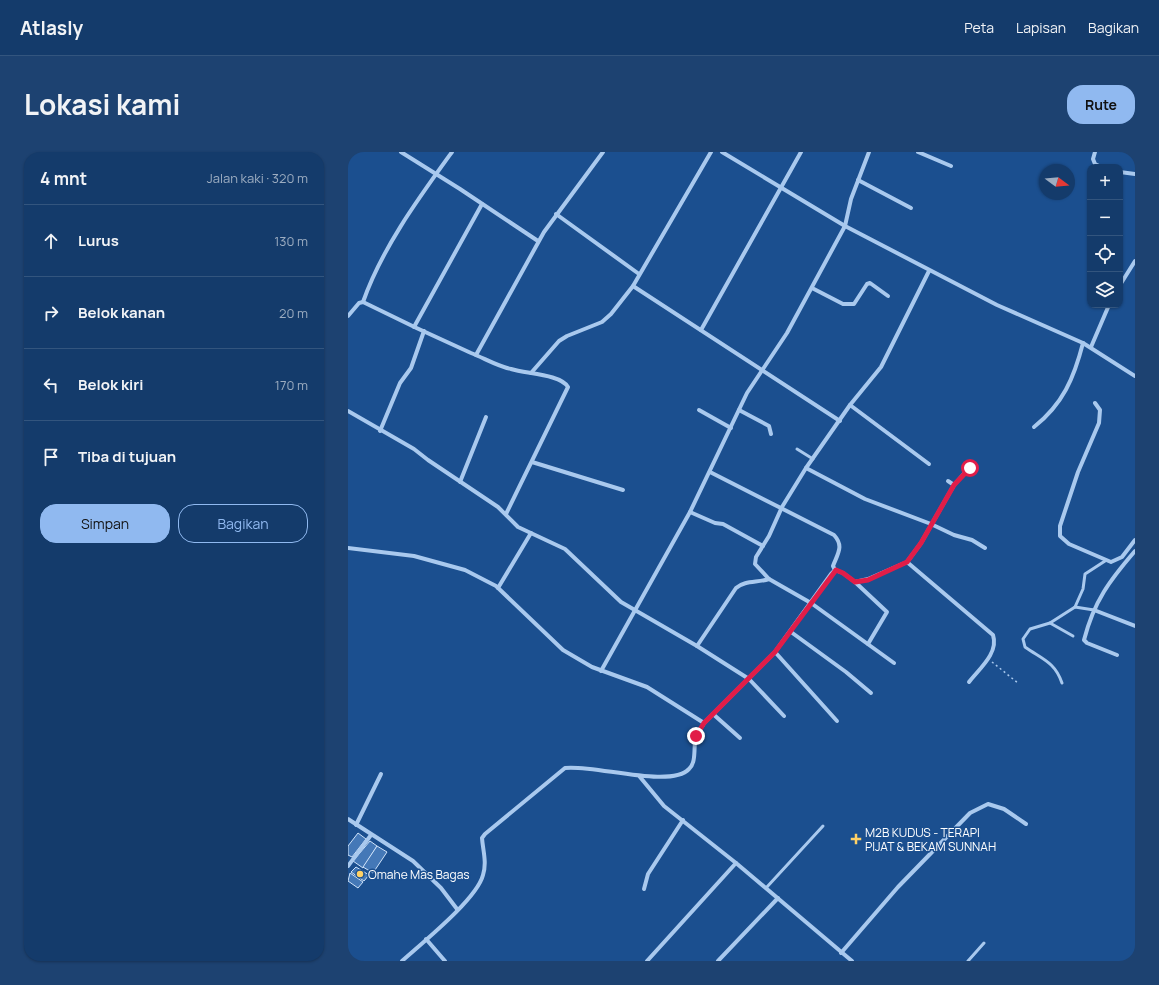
<!DOCTYPE html>
<html lang="id">
<meta charset="utf-8">
<style>
:root{--surface:#143b6b;--page:#1d4271;--text:#f1f3f6;--muted:#9dadc1;--line:#33557e;--accent:#90b9f0}
body{margin:0;font-family:Manrope,sans-serif;background:var(--page);color:var(--text)}
.controls{position:absolute;right:12px;top:12px;display:grid;overflow:hidden;border-radius:8px;box-shadow:0 1px 3px #0004}
.controls button{width:36px;height:36px;display:grid;place-items:center;padding:0;border:0;border-bottom:1px solid var(--line);background:var(--surface);color:var(--text);font:20px sans-serif}
.compass{position:absolute;left:691px;top:12px;width:36px;height:36px;border-radius:50%;background:var(--surface);box-shadow:0 1px 3px #0004;rotate:106deg}
.stop{position:absolute;width:12px;height:12px;margin:-9px;border:3px solid #e11d48;border-radius:50%;background:#fff}
.stop.end{background:#e11d48;border-color:#fff;box-shadow:0 1px 4px #0008}
.list{margin:0;padding:0;list-style:none}
h2{display:flex;justify-content:space-between;align-items:center;height:52px;margin:0;padding:0 16px;font-size:17px}
h2 small{font-size:13px;font-weight:400;color:var(--muted)}
.list li{display:grid;grid-template-columns:26px 1fr auto;gap:12px;align-items:center;box-sizing:border-box;height:72px;padding:0 16px;border-top:1px solid var(--line)}
.list b{display:block;font-size:15px;white-space:nowrap}
.list em{font-size:13px;font-style:normal;color:var(--muted)}
.actions{display:flex;gap:8px;padding:12px 16px}
.actions a{flex:1;padding:9px 0;border:1px solid var(--accent);border-radius:16px;text-align:center;font-size:14px;color:var(--accent)}
.actions .main{background:var(--accent);color:#111}
.icon{flex:none;width:22px;height:22px;fill:none;stroke:currentColor;stroke-width:2;stroke-linecap:round;stroke-linejoin:round}
.map{position:relative;flex:none;width:787px;height:809px;overflow:hidden;border-radius:16px}
header{display:flex;align-items:center;gap:24px;box-sizing:border-box;height:56px;padding:0 20px;background:var(--surface);border-bottom:1px solid var(--line)}
header strong{font-size:19px}
nav{display:flex;gap:22px;margin-inline-start:auto;font-size:14px}
.intro{display:flex;align-items:center;justify-content:space-between;box-sizing:border-box;height:96px;padding:0 24px}
h1{margin:0;font-size:28px}
.button{padding:10px 18px;border-radius:16px;background:var(--accent);color:#111;font-size:14px;font-weight:700}
main{display:flex;gap:24px;padding:0 24px}
aside{flex:1;background:var(--surface);border-radius:16px;box-shadow:0 1px 3px #0004}
.map>svg:first-child{display:block}
.building{fill:#4478b7;stroke:#cfe3fa}
.lines{fill:none;stroke-linecap:round;stroke-linejoin:round}
.path{stroke:#a9c9ee;stroke-width:1.5;stroke-dasharray:2 3;stroke-linecap:butt}
.service{stroke:#a9c9ee;stroke-width:3}
.minor{stroke:#a9c9ee;stroke-width:4}
.route{stroke:#e11d48;stroke-width:5}
.poi-dot{fill:#ffd166;stroke:#1b4f8f;stroke-width:1.5}
.labels{text-anchor:middle;dominant-baseline:central;stroke-width:3;stroke-linejoin:round;paint-order:stroke}
.poi-label{font-size:12px;fill:#fff;stroke:#1b4f8f;text-anchor:start}
</style>
<header>
<strong>Atlasly</strong>
<nav><a>Peta</a><a>Lapisan</a><a>Bagikan</a></nav>
</header>
<div class="intro"><h1>Lokasi kami</h1><a class="button">Rute</a></div>
<main>
<aside>
<h2>4 mnt<small>Jalan kaki · 320 m</small></h2>
<ul class="list">
<li><svg class="icon" aria-label="ahead" viewBox="0 0 24 24"><path d="M12 20V5M6 11l6-6 6 6"/></svg><div><b>Lurus</b></div><em>130 m</em></li>
<li><svg class="icon" aria-label="right" viewBox="0 0 24 24"><path d="M7 20v-9h11M14 6l5 5-5 5"/></svg><div><b>Belok kanan</b></div><em>20 m</em></li>
<li><svg class="icon" aria-label="left" viewBox="0 0 24 24"><path d="M17 20v-9H6M10 6l-5 5 5 5"/></svg><div><b>Belok kiri</b></div><em>170 m</em></li>
<li><svg class="icon" aria-label="arrive" viewBox="0 0 24 24"><path d="M6 21V4h12l-3 4 3 4H6"/></svg><div><b>Tiba di tujuan</b></div></li>
</ul>
<div class="actions"><a class="main">Simpan</a><a>Bagikan</a></div>
</aside>
<div class="map">
<svg width="787" height="809" viewBox="0 0 787 809">
<rect width="100%" height="100%" fill="#1b4f8f"/>
<!-- building -->
<g class="building">
<path d="M10,681l8,6 -14,18 -4,-2v-9z"/>
<path d="M22,689l7,5 -14,22 -10,-7z"/>
<path d="M29,694l10,6 -14,21 -10,-6z"/>
<path d="M8,715l13,8 -5,6 -13,-9z"/>
<path d="M2,721l13,9 -5,6 -10,-7z"/>
</g>
<g class="lines">
<!-- path -->
<path class="path" d="M644,510l26,21"/>
<!-- service -->
<g class="service">
<path d="M449,297l16,10"/>
<path d="M727,455l8,-18 2,-15 20,-13"/>
<path d="M702,471l23,13"/>
<path d="M714,531c-7,-21 -20,-24 -37,-36l-2,-8 7,-10 20,-6 25,-16 19,3"/>
<path d="M418,736l57,-62"/>
<path d="M620,809l16,-18"/>
</g>
<!-- minor -->
<g class="minor">
<path d="M53,0l59,37 78,52"/>
<path d="M374,0l123,74 152,79 86,38 52,33"/>
<path d="M570,0l33,14"/>
<path d="M747,0l-2,7 2,5 6,3"/>
<path d="M772,20l15,2"/>
<path d="M510,28l53,28"/>
<path d="M208,62l83,60"/>
<path d="M772,133l15,-24"/>
<path d="M285,134l207,135"/>
<path d="M464,136l31,16h11l13,-20 3,-1 18,13"/>
<path d="M15,150c19,-54 55,-103 89,-150"/>
<path d="M0,164l11,-13 4,-1c36,18 72,35 108,51 13,5 26,13 40,16 15,5 49,5 57,18l-62,127"/>
<path d="M66,175l68,-123"/>
<path d="M353,178l100,-178"/>
<path d="M743,195l18,-42"/>
<path d="M128,203l68,-123 59,-80"/>
<path d="M183,221l28,-32 8,-5 35,-14 9,-8 22,-28 78,-134"/>
<path d="M747,251l5,7 -1,13 -21,49 -18,54v10l9,8 42,18 11,-5 13,-17"/>
<path d="M502,253l79,59"/>
<path d="M351,258l32,18"/>
<path d="M391,258l30,16 2,8"/>
<path d="M0,259l66,38 14,11 70,47 20,20 47,22 56,53 76,44 52,33 35,37"/>
<path d="M686,275c29,-23 40,-49 49,-84"/>
<path d="M32,279l20,-48 11,-15 13,-37"/>
<path d="M184,310l91,28"/>
<path d="M458,316l59,31 66,25 23,11 18,5 13,8"/>
<path d="M362,320l124,63c10,11 4,18 -1,31l2,4"/>
<path d="M600,329l6,4"/>
<path d="M112,330l26,-65"/>
<path d="M342,360l25,11 8,1 40,22"/>
<path d="M0,396l66,8 51,14 31,16 67,64 29,17 55,20 57,36"/>
<path d="M559,410l86,73c6,18 -14,34 -24,47"/>
<path d="M507,430l32,30 -19,32"/>
<path d="M150,436l33,-55"/>
<path d="M746,458l41,16"/>
<path d="M443,480l55,40 25,21"/>
<path d="M349,494l39,-58c9,-8 22,-5 33,-9"/>
<path d="M427,500l62,69"/>
<path d="M769,503l-30,-12 -3,-3c10,-39 26,-60 51,-89"/>
<path d="M546,511l-83,-60 -42,-24 -14,-15 1,-7 13,-21 13,-29 24,-39 44,-63 31,-38 48,-96"/>
<path d="M253,519l89,-159 57,-119 40,-60 58,-107 6,-27 18,-47"/>
<path d="M365,562l27,24"/>
<path d="M292,625l24,29 72,57 116,98"/>
<path d="M0,667l65,42 28,27 16,21"/>
<path d="M8,673l25,-51"/>
<path d="M0,714l23,-31"/>
<path d="M296,737l4,-15 35,-54"/>
<path d="M78,787l19,22"/>
<path d="M493,801l57,-66 72,-74 18,-9 16,5 22,15"/>
<path d="M54,809c20,-18 75,-62 81,-86 4,-13 0,-24 -1,-37l3,-4 80,-66c28,-4 105,21 124,1 8,-7 4,-23 7,-33 1,-5 6,-8 8,-13l71,-71 56,-78 4,-4 8,3 12,9 13,-3 39,-17 14,-19 33,-58 15,-17"/>
<path d="M299,809l89,-98"/>
<path d="M370,809l60,-63"/>
</g>
</g>
<g class="lines">
<!-- route -->
<path class="route" d="M348,584l8,-13 71,-71 61,-82 7,3 12,9 13,-2 39,-18 14,-19 33,-58 16,-17"/>
</g>
<!-- markers -->
<g class="poi-dot">
<path d="M506 681h4v4h4v4h-4v4h-4v-4h-4v-4h4z"/>
<circle cx="12" cy="722" r="4"/>
</g>
<g class="labels">
<!-- poi labels -->
<g class="poi-label">
<text x="517" y="680">M2B KUDUS - TERAPI<tspan x="517" dy="14">PIJAT &amp; BEKAM SUNNAH</tspan></text>
<text x="20" y="722">Omahe Mas Bagas</text>
</g>
</g>
</svg>
<div class="controls">
<button>+</button>
<button>−</button>
<button><svg class="icon" aria-label="locate" viewBox="0 0 24 24"><circle cx="12" cy="12" r="6"/><path d="M12 2v4M12 18v4M2 12h4M18 12h4"/></svg></button>
<button><svg class="icon" aria-label="layers" viewBox="0 0 24 24"><path d="M12 4l9 5-9 5-9-5zM3 14l9 5 9-5"/></svg></button>
</div>
<svg class="compass" viewBox="-18 -18 36 36"><path d="M0-13l5 13h-10z" fill="#e53935"/><path d="M0 13l5-13h-10z" fill="#9dadc1"/></svg>
<div class="stop" style="left:622px;top:316px"></div>
<div class="stop end" style="left:348px;top:584px"></div>
</div>
</main>
